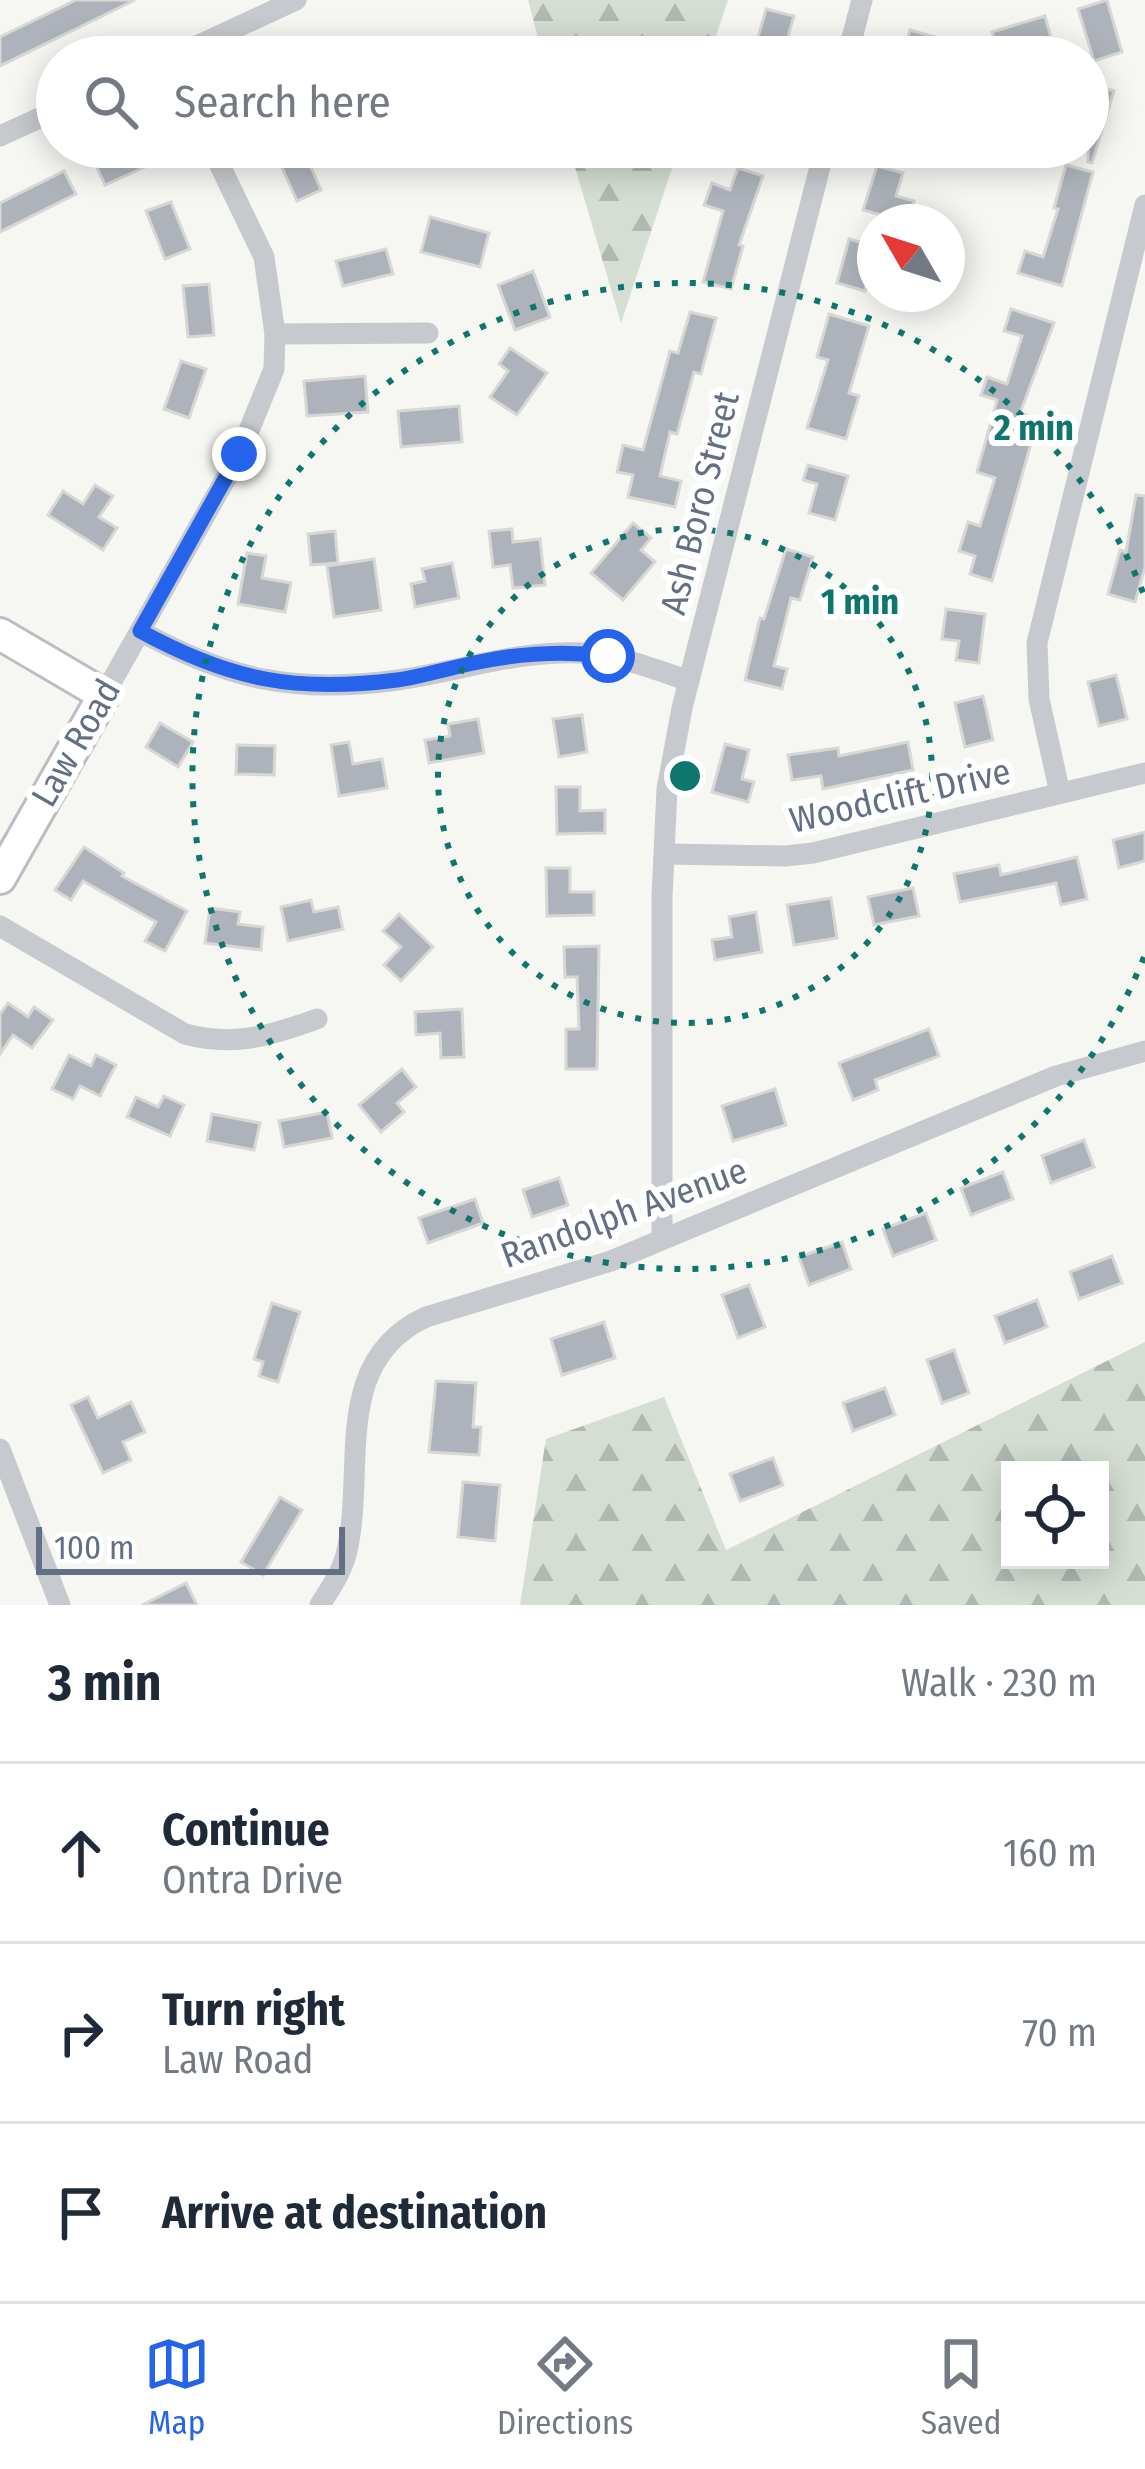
<!DOCTYPE html>
<meta charset="utf-8">
<style>
:root{--surface:#fff;--page:#f2f2f3;--text:#1f2937;--muted:#747a83;--line:#e0e1e3;--accent:#2563eb}
body{margin:0;font-family:"Fira Sans Condensed",sans-serif;background:var(--page);color:var(--text)}
.controls{position:absolute;right:36px;bottom:36px;display:grid;overflow:hidden;border-radius:0px;box-shadow:0 6px 30px #0003}
.controls button{width:108px;height:108px;display:grid;place-items:center;padding:0;border:0;border-bottom:3px solid var(--line);background:var(--surface);color:var(--text);font:60px sans-serif}
.compass{position:absolute;left:857px;top:204px;width:108px;height:108px;border-radius:50%;background:var(--surface);box-shadow:0 6px 30px #0003;rotate:309deg}
.scale{position:absolute;left:36px;bottom:30px;width:309px;box-sizing:border-box;padding-left:12px;border:6px solid #646f85;border-top:0;font-size:33px;line-height:42px;white-space:nowrap;color:#646f85;-webkit-text-stroke:9px #fff;paint-order:stroke}
.stop{position:absolute;width:36px;height:36px;margin:-27px;border:9px solid #2563eb;border-radius:50%;background:#fff}
.stop.end{background:#2563eb;border-color:#fff;box-shadow:0 3px 12px #0008}
.list{margin:0;padding:0;list-style:none}
h2{display:flex;justify-content:space-between;align-items:center;height:156px;margin:0;padding:0 48px;font-size:51px}
h2 small{font-size:39px;font-weight:400;color:var(--muted)}
.list li{display:grid;grid-template-columns:78px 1fr auto;gap:36px;align-items:center;box-sizing:border-box;height:180px;padding:0 48px;border-top:3px solid var(--line)}
.list b{display:block;font-size:45px;white-space:nowrap}
.list p{margin:0;font-size:39px;white-space:nowrap;color:var(--muted)}
.list em{font-size:39px;font-style:normal;color:var(--muted)}
.icon{flex:none;width:66px;height:66px;fill:none;stroke:currentColor;stroke-width:2;stroke-linecap:round;stroke-linejoin:round}
.map{position:relative;flex:none;width:1145px;height:1605px;overflow:hidden}
.search{position:absolute;background:var(--surface);box-shadow:0 6px 30px #0003;left:36px;right:36px;top:36px;height:132px;display:flex;align-items:center;gap:30px;box-sizing:border-box;padding:0 42px;border-radius:66px;color:var(--muted);font-size:45px}
.sheet{height:696px;background:var(--surface)}
nav{display:flex;justify-content:space-around;align-items:center;box-sizing:border-box;height:168px;border-top:3px solid var(--line);background:var(--surface);font-size:33px;color:var(--muted)}
nav a{display:grid;justify-items:center;gap:6px}
nav .on{color:var(--accent)}
.map>svg:first-child{display:block}
.forest{fill:url(#forest-firs);fill-rule:evenodd}
.building{fill:#aeb3bb;stroke:#d7d8d5;stroke-width:3}
.lines{fill:none;stroke-linecap:round;stroke-linejoin:round}
.secondary-casing{stroke:#bbbdc3;stroke-width:36}
.street{stroke:#c6c9cd;stroke-width:21}
.secondary{stroke:#fff;stroke-width:30}
.route{stroke:#2563eb;stroke-width:15}
.ring{fill:none;stroke:#0f766e;stroke-width:6;stroke-dasharray:6 12}
.labels{text-anchor:middle;dominant-baseline:central;stroke-width:12;stroke-linejoin:round;paint-order:stroke}
.street-label{font-size:36px;fill:#646f85;stroke:#fff}
.centre{fill:#0f766e;stroke:#fff;stroke-width:6}
.ring-label{font-size:36px;text-anchor:middle;font-weight:bold;fill:#0f766e;stroke:#fff;stroke-width:12;stroke-linejoin:round;paint-order:stroke}
</style>
<div class="map">
<svg width="1145" height="1605" viewBox="0 0 1145 1605">
<defs>
<pattern id="forest-firs" width="22" height="20" patternUnits="userSpaceOnUse" patternTransform="scale(3)"><rect width="22" height="20" fill="#d6ded4"/><path d="M5 1l3.5 6h-7zM16 11l3.5 6h-7z" fill="#b1b8b2"/></pattern>
</defs>
<rect width="100%" height="100%" fill="#f6f6f3"/>
<!-- forest -->
<g class="forest">
<path d="M528,0h200l-19,57h-166z"/>
<path d="M569,147h110l-58,176z"/>
<path d="M1145,1342v263h-625l26,-166 118,-42 62,153zM1100,1470v90h-90v-90z"/>
</g>
<!-- building -->
<g class="building">
<path d="M76,0h59l-135,66v-29z"/>
<path d="M1107,0l15,52 -28,9 -16,-52z"/>
<path d="M766,9l28,7 -12,41 -28,-5z"/>
<path d="M1045,16l8,29 -53,12 -8,-25z"/>
<path d="M910,30l28,8 -5,19h-30z"/>
<path d="M1088,83l26,8 -22,72 -4,-1z"/>
<path d="M88,147h53l8,18 -44,20z"/>
<path d="M292,147h10l19,43 -24,11 -21,-47z"/>
<path d="M1066,165l27,7 -31,114 -44,-13 7,-22 18,6 15,-48 -4,-1z"/>
<path d="M877,166l26,7 -7,23 18,5 -7,21 -44,-12z"/>
<path d="M738,168l25,8 -24,69 4,1 -12,43 -28,-7 20,-71 -19,-6 8,-22 18,7z"/>
<path d="M64,171l12,23 -76,38v-29z"/>
<path d="M171,202l19,47 -25,10 -19,-48z"/>
<path d="M430,217l59,16 -9,34 -59,-15z"/>
<path d="M849,239l26,7 -10,45 -28,-8z"/>
<path d="M386,249l7,25 -50,12 -7,-25z"/>
<path d="M533,271l17,46 -35,13 -17,-45z"/>
<path d="M209,284l5,51 -26,2 -5,-51z"/>
<path d="M1011,309l43,14 -34,90 18,6 -46,162 -22,-7 5,-18 -16,-5 9,-29 12,4 15,-48 -18,-6 20,-72 -16,-5 6,-18 20,7 15,-48 -18,-5z"/>
<path d="M690,312l26,6 -15,56 -7,-2 -17,62 -7,-2 -10,44 21,5 -6,26 -47,-10 5,-22 -16,-3 6,-27 20,5 27,-99 8,2z"/>
<path d="M829,314l40,12 -20,67 10,3 -13,43 -39,-11 21,-68 -11,-3z"/>
<path d="M510,348l37,25 -30,42 -27,-18 18,-26 -9,-7z"/>
<path d="M181,361l25,8 -17,49 -25,-9z"/>
<path d="M365,376l3,36 -61,4 -3,-35z"/>
<path d="M459,406l3,36 -61,5 -3,-36z"/>
<path d="M808,465l40,11 -13,44 -26,-7 8,-29 -14,-4z"/>
<path d="M95,485l18,11 -14,21 18,11 -14,22 -55,-35 15,-24 20,13z"/>
<path d="M1136,495l9,1v71l-10,35 -27,-8 12,-44 6,2z"/>
<path d="M633,523l18,15 -10,12 14,12 -32,38 -32,-27z"/>
<path d="M512,529l1,13 27,-3 5,46 -32,3 -3,-23 -17,2 -4,-36z"/>
<path d="M335,531l3,32 -27,2 -3,-31z"/>
<path d="M786,549l27,8 -13,43 -9,-2 -17,68 13,3 -5,20 -37,-9 15,-62 4,1z"/>
<path d="M247,553l19,3 -4,22 29,5 -6,29 -47,-8z"/>
<path d="M374,559l7,51 -47,7 -7,-51z"/>
<path d="M452,563l7,35 -44,9 -4,-23 14,-3 -3,-12z"/>
<path d="M946,609l39,5 -6,49 -23,-3 3,-19 -17,-2z"/>
<path d="M1116,675l11,44 -28,7 -11,-44z"/>
<path d="M983,696l10,44 -28,7 -10,-44z"/>
<path d="M582,715l5,37 -28,5 -6,-38z"/>
<path d="M478,719l6,34 -55,10 -4,-23 25,-4 -2,-12z"/>
<path d="M160,723l33,19 -15,25 -32,-20z"/>
<path d="M349,742l4,22 29,-5 5,29 -48,8 -8,-51z"/>
<path d="M908,742l5,28 -90,19 -2,-13 -29,4 -4,-25 50,-7 1,8z"/>
<path d="M725,744l24,6 -7,29 12,3 -6,20 -36,-10z"/>
<path d="M237,745l38,1 -1,29 -38,-1z"/>
<path d="M556,787h24v24l25,-1v23l-48,1z"/>
<path d="M1145,832v29l-26,7 -6,-28z"/>
<path d="M84,847l40,26 -2,3 65,35 -22,40 -20,-10 11,-19 -73,-41 -12,19 -16,-10z"/>
<path d="M1077,857l10,42 -26,6 -5,-22 -96,19 -6,-28 45,-9 2,10z"/>
<path d="M546,868h24v24h24v23l-47,1z"/>
<path d="M913,888l6,28 -45,9 -6,-28z"/>
<path d="M831,898l6,40 -43,7 -7,-40z"/>
<path d="M311,900l3,12 24,-5 5,22 -55,12 -7,-34z"/>
<path d="M210,908l30,4 -2,12 25,3 -2,23 -56,-7z"/>
<path d="M756,912l6,40 -47,8 -3,-20 20,-3 -3,-20z"/>
<path d="M399,914l34,33 -32,34 -17,-16 17,-18 -18,-16z"/>
<path d="M599,946l-2,123h-31v-40h13l-2,-52h-12l-1,-30z"/>
<path d="M8,1003l20,14 6,-10 19,13 -21,28 -19,-13 -13,19v-40z"/>
<path d="M462,1009l2,48 -23,1 -1,-25 -24,2 -1,-23z"/>
<path d="M929,1029l10,27 -64,24 3,10 -25,10 -14,-37z"/>
<path d="M69,1055l22,11 5,-11 20,10 -16,31 -20,-10 -7,13 -21,-10z"/>
<path d="M402,1069l14,18 -19,16 7,9 -23,20 -22,-27z"/>
<path d="M775,1089l11,36 -53,16 -11,-35z"/>
<path d="M164,1096l20,9 -14,31 -43,-19 9,-20 22,10z"/>
<path d="M327,1112l5,26 -48,9 -5,-26z"/>
<path d="M212,1114l48,9 -6,27 -47,-9z"/>
<path d="M1084,1140l10,27 -43,16 -9,-27z"/>
<path d="M1003,1172l10,27 -42,16 -10,-27z"/>
<path d="M559,1178l9,27 -36,12 -9,-27z"/>
<path d="M475,1199l8,24 -55,20 -9,-25z"/>
<path d="M926,1213l10,27 -43,16 -10,-27z"/>
<path d="M842,1242l9,27 -42,16 -10,-28z"/>
<path d="M1112,1256l10,27 -43,16 -9,-27z"/>
<path d="M749,1285l16,42 -27,11 -16,-43z"/>
<path d="M1037,1300l10,27 -42,16 -10,-27z"/>
<path d="M272,1303l28,9 -22,70 -19,-6 4,-14 -9,-3z"/>
<path d="M604,1322l11,36 -53,17 -11,-36z"/>
<path d="M954,1350l15,43 -27,10 -15,-43z"/>
<path d="M436,1381l40,2 -3,44h8l-2,28 -50,-3z"/>
<path d="M885,1388l10,27 -42,16 -10,-28z"/>
<path d="M88,1397l10,21 33,-16 14,30 -22,10 8,18 -28,13 -32,-68z"/>
<path d="M773,1458l10,27 -43,16 -10,-27z"/>
<path d="M463,1482l37,3 -5,56 -37,-4z"/>
<path d="M280,1497l22,13 -39,65 -22,-13z"/>
<path d="M186,1583l11,22h-55z"/>
</g>
<g class="lines">
<defs>
<path id="secondary" d="M0,634l104,61 -104,183"/>
</defs>
<!-- secondary casing -->
<use href="#secondary" class="secondary-casing"/>
<!-- street -->
<g class="street">
<path d="M173,57l123,-57"/>
<path d="M847,57l15,-57"/>
<path d="M0,136l57,-26"/>
<path d="M275,334l153,-1"/>
<path d="M140,631c89,49 156,63 258,49 62,-9 120,-30 184,-27 37,2 72,16 107,28"/>
<path d="M104,695l135,-240 35,-86 1,-35 -11,-77 -53,-110"/>
<path d="M1060,793l-21,-94 -2,-56 108,-438"/>
<path d="M666,854l119,2 28,-3 332,-80"/>
<path d="M0,926l185,108c49,13 85,2 132,-15"/>
<path d="M662,1239v-343l5,-107 15,-81 143,-561"/>
<path d="M0,1449l60,156"/>
<path d="M320,1605c10,-16 21,-32 26,-50 21,-84 -17,-193 80,-238l185,-56 445,-185 89,-25"/>
</g>
<!-- secondary -->
<use href="#secondary" class="secondary"/>
</g>
<g class="lines">
<!-- route -->
<path class="route" d="M239,454l-99,177c90,49 155,62 257,49 28,-4 55,-13 82,-18 42,-9 86,-11 129,-6"/>
</g>
<!-- distance rings -->
<g class="ring">
<circle cx="685" cy="776" r="247"/>
<path d="M1144 957A493 493 0 1 1 1144 595"/>
</g>
<g class="labels">
<!-- street labels -->
<g class="street-label">
<text transform="translate(700 503) rotate(-76)">Ash Boro Street</text>
<text transform="translate(76 743) rotate(-60)">Law Road</text>
<text transform="translate(900 796) rotate(-13)">Woodclift Drive</text>
<text transform="translate(624 1213) rotate(-20)">Randolph Avenue</text>
</g>
</g>
<circle cx="685" cy="776" r="18" class="centre"/>
<g class="ring-label">
<text x="1034" y="440">2 min</text>
<text x="860" y="614">1 min</text>
</g>
</svg>
<div class="controls">
<button><svg class="icon" aria-label="locate" viewBox="0 0 24 24"><circle cx="12" cy="12" r="6"/><path d="M12 2v4M12 18v4M2 12h4M18 12h4"/></svg></button>
</div>
<svg class="compass" viewBox="-18 -18 36 36"><path d="M0-13l5 13h-10z" fill="#e53935"/><path d="M0 13l5-13h-10z" fill="#747a83"/></svg>
<div class="scale">100 m</div>
<div class="stop" style="left:608px;top:656px"></div>
<div class="stop end" style="left:239px;top:454px"></div>
<div class="search"><svg class="icon" aria-label="search" viewBox="0 0 24 24"><circle cx="10" cy="10" r="6"/><path d="M15 15l6 6"/></svg>Search here</div>
</div>
<section class="sheet">
<h2>3 min<small>Walk · 230 m</small></h2>
<ul class="list">
<li><svg class="icon" aria-label="ahead" viewBox="0 0 24 24"><path d="M12 20V5M6 11l6-6 6 6"/></svg><div><b>Continue</b><p>Ontra Drive</p></div><em>160 m</em></li>
<li><svg class="icon" aria-label="right" viewBox="0 0 24 24"><path d="M7 20v-9h11M14 6l5 5-5 5"/></svg><div><b>Turn right</b><p>Law Road</p></div><em>70 m</em></li>
<li><svg class="icon" aria-label="arrive" viewBox="0 0 24 24"><path d="M6 21V4h12l-3 4 3 4H6"/></svg><div><b>Arrive at destination</b></div></li>
</ul>
</section>
<nav>
<a class="on"><svg class="icon" aria-label="map" viewBox="0 0 24 24"><path d="M3 6l6-2 6 2 6-2v14l-6 2-6-2-6 2zM9 4v14M15 6v14"/></svg>Map</a>
<a><svg class="icon" aria-label="directions" viewBox="0 0 24 24"><path d="M12 3l9 9-9 9-9-9zM9 14v-3h6M13 9l2 2-2 2"/></svg>Directions</a>
<a><svg class="icon" aria-label="saved" viewBox="0 0 24 24"><path d="M7 4h10v16l-5-4-5 4z"/></svg>Saved</a>
</nav>
